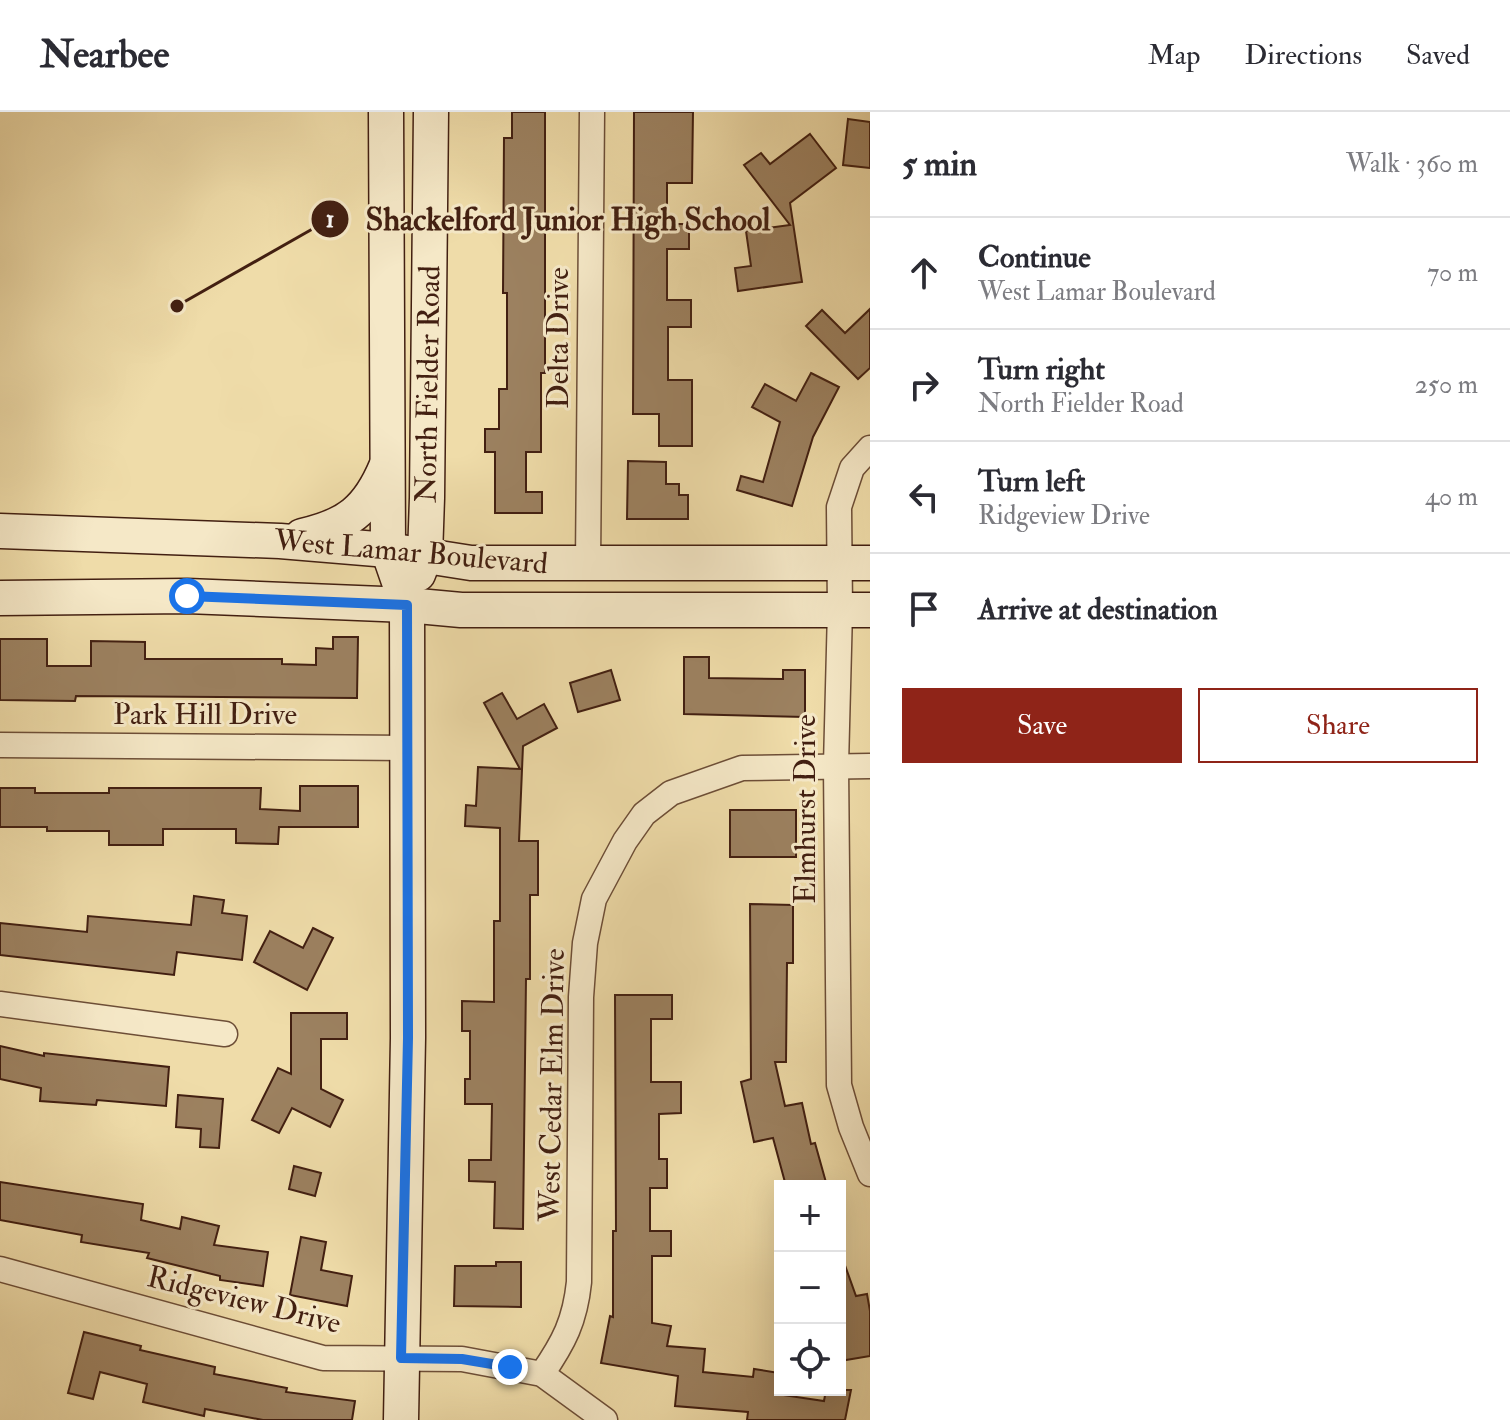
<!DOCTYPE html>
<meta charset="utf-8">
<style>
:root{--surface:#fff;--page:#f7f7f7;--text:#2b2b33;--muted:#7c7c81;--line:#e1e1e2;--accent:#8f2418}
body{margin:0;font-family:"IM FELL Double Pica",serif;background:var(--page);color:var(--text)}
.controls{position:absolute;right:24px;bottom:24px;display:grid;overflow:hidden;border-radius:0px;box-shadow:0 8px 32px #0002}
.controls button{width:72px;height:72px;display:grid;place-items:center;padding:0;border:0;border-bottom:2px solid var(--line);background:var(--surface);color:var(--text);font:40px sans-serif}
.stop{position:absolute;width:24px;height:24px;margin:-18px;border:6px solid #1a73e8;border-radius:50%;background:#fff}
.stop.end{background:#1a73e8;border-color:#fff;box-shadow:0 2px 8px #0008}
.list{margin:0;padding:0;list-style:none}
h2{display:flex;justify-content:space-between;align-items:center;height:104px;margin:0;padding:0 32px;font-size:34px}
h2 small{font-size:26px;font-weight:400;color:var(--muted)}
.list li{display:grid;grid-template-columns:52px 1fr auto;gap:24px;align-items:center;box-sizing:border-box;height:112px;padding:0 32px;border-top:2px solid var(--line)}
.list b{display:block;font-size:30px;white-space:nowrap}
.list p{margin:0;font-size:26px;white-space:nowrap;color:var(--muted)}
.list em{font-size:26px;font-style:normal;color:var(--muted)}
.actions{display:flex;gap:16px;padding:24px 32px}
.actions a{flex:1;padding:18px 0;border:2px solid var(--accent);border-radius:0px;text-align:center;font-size:28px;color:var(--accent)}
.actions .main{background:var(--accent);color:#fff}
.icon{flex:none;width:44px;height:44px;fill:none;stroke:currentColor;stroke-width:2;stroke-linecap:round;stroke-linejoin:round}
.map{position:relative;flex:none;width:870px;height:1308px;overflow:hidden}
header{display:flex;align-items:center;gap:48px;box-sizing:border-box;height:112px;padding:0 40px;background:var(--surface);border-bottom:2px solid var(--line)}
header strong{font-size:38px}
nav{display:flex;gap:44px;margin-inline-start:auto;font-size:28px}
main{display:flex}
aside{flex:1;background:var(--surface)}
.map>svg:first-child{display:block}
.building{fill:#9c8160;stroke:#421f11;stroke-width:2}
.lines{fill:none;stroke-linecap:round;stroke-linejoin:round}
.minor-casing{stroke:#6d4e37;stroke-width:27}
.secondary-casing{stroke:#421f11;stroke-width:37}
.minor{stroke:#f5e8c7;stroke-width:24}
.secondary{stroke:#f5e8c7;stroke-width:34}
.route{stroke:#1a73e8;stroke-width:10}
.labels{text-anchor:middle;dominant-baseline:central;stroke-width:6;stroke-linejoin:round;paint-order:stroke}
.street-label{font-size:30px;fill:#421f11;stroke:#f5e8c7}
.leader{fill:none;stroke:#421f11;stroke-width:3}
.callout-dot{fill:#421f11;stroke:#f5e8c7;stroke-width:3}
.mark-label{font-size:24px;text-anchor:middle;font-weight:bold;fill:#fff}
.callout-label{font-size:32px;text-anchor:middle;font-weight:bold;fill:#421f11;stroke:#f5e8c7;stroke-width:6;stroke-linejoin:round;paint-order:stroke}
</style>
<header>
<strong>Nearbee</strong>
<nav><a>Map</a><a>Directions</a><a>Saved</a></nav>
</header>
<main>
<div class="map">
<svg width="870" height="1308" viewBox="0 0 870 1308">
<rect width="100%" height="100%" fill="#efdca9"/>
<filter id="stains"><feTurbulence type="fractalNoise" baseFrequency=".0025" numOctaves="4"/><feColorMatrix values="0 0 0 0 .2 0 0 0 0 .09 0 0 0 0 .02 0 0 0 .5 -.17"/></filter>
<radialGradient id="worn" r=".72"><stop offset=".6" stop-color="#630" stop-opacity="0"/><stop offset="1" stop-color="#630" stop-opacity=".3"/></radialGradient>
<!-- building -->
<g class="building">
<path d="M512,0h33v261h-4v79h-15v40h16v21h-47v-61h-10v-23h14v-40h8v-96h-4l1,-155h8z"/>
<path d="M634,0h59l-1,71h-25v41h22v25h-22v51h24v27h-23v53h24v66h-33v-32h-26z"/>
<path d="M848,7l22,3v46l-27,-3z"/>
<path d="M810,22l26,34 -46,35 12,79 -64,9 -3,-23 16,-2 -5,-35 44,-6 -46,-60 17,-12 9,11z"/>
<path d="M870,197v59l-12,11 -52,-53 16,-16 23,23z"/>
<path d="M811,261l28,14 -26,50 -21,69 -55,-16 4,-14 22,6 17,-60 -28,-15 13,-23 31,17z"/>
<path d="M628,349l38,1v22h13v11h9v24h-61z"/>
<path d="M333,525h25l-1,61 -281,-2 -1,5 -75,-1v-61h47v27h44v-25l54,1v17h137v5l34,1v-17l17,1z"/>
<path d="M684,545h25v21l74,1v-9h22v47l-121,-3z"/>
<path d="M611,558l9,30 -42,12 -8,-29z"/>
<path d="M502,581l15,26 27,-15 13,24 -34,18 -4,95h19v54h-8v84h-4l-3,250 -29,-1 1,-46 -26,-1v-21h22l1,-56h-27v-25h5v-48h-8v-30l32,1v-81h6v-93l-35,-2 1,-21 10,1 2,-39 42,2 -36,-66z"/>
<path d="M300,674h58v41h-79l-1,17 -42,-1v-14h-73v16h-54v-14h-62v-4h-47v-39h35v5h74v-5h152l-1,21 40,2z"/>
<rect x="730" y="698" width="66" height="47"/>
<path d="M194,784l30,4 -2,13 25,3 -5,44 -65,-8 -3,23 -174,-20v-32l87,9 1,-16 103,9z"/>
<path d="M750,792l43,1v58h-6l-1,99h-11l10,44 17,-3 9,41 4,-1 12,43h-41l-13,-48 -19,4 -13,-60 10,-3z"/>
<path d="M313,816l20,10 -26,52 -53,-28 16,-31 33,17z"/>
<path d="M615,883h57v24h-21v63h30v31l-22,1v45h8v29h-17v43h21v25h-19v67l19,3 -4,20 38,3 -2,23 50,5 1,-8 25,4 -3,21 48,7 2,-11h25l-6,30h-98l1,-8 -73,-6 3,-30 -77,-13 9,-47 3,1v-86h3z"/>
<path d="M291,901h56v26h-26v50l22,11 -13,27 -38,-19 -13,25 -27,-13 26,-52 13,6z"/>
<path d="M0,934l44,10v-3l125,14 -3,39 -69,-6 -1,5 -56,-4 1,-13 -41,-9z"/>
<path d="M178,983l45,4 -4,49 -19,-1 1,-18 -25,-2z"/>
<path d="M294,1054l27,7 -6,23 -26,-7z"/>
<path d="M0,1070l143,22 -2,16 39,9 2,-12 37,9 -5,19 54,7 -5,34 -43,-6v-4l-73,-18 2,-5 -68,-11 1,-7 -82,-15z"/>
<path d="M301,1125l25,5 -5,28 31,6 -5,30 -57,-11z"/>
<path d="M842,1145l14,39 11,-2 3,17v45l-30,5v-103z"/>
<path d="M496,1150h25v45l-67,-1 1,-40h41z"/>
<path d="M84,1220l57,14 -1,4 75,17 -1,7 73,14 -1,4 69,9 -3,19h-89l-58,-11 -1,7 -61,-14 4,-18 -47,-12 -7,27 -25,-6z"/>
</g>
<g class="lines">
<defs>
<g id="minor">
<path d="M870,336l-18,20 -13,39 1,103 -4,155 3,320 12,42 19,47"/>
<path d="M588,452l4,-452"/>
<path d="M0,633l409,3"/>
<path d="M0,892l225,30"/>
<path d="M0,1157l323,89 139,1 80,15 63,46"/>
<path d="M542,1262c22,-32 33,-53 37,-92l2,-285 4,-54 9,-44 31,-58 19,-27 27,-21 71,-25 128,-2"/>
</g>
<g id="secondary">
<path d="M386,0l2,438 19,55 1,433 -7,382"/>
<path d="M0,419l280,10 108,9 83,13h399"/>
<path d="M302,424c45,-10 66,-26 84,-69"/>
<path d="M418,462l7,-18 2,-58 4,-386"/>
<path d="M0,486l187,-2 220,9 54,5h409"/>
</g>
</defs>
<!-- minor casing -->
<use href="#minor" class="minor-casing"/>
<!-- secondary casing -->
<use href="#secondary" class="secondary-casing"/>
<!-- minor -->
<use href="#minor" class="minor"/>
<!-- secondary -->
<use href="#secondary" class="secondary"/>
</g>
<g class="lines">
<!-- route -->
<path class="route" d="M187,484l220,9 1,433 -7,320 61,1 48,8"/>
</g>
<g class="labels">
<!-- street labels -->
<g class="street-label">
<text transform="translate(558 226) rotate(-90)">Delta Drive</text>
<text transform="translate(428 272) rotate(-89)">North Fielder Road</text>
<text transform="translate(411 440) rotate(5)">West Lamar Boulevard</text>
<text x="205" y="602">Park Hill Drive</text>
<text transform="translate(805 697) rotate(-90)">Elmhurst Drive</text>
<text transform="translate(552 973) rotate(-89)">West Cedar Elm Drive</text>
<text transform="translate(244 1188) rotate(14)">Ridgeview Drive</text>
</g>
</g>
<!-- callouts -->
<path class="leader" d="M177 194L330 107"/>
<g class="callout-dot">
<circle cx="177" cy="194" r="8"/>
<circle cx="330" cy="107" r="20"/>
</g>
<g class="mark-label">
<text x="330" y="115">1</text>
</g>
<g class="callout-label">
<text x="568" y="118">Shackelford Junior High School</text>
</g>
<rect width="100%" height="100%" filter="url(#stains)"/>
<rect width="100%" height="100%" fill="url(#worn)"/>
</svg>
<div class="controls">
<button>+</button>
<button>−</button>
<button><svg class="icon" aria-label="locate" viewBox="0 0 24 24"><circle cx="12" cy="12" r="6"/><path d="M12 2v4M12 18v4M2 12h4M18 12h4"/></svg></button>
</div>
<div class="stop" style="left:187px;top:484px"></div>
<div class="stop end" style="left:510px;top:1255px"></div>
</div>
<aside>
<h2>5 min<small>Walk · 360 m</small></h2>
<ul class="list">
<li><svg class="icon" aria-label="ahead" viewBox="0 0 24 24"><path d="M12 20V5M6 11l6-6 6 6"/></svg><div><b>Continue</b><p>West Lamar Boulevard</p></div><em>70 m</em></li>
<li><svg class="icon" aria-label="right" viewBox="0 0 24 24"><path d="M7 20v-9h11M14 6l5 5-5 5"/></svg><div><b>Turn right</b><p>North Fielder Road</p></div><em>250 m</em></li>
<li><svg class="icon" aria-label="left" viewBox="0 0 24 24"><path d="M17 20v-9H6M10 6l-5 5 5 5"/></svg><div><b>Turn left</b><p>Ridgeview Drive</p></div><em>40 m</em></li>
<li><svg class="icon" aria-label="arrive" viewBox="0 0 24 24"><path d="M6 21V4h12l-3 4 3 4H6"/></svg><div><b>Arrive at destination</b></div></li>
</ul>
<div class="actions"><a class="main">Save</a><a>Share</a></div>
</aside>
</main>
